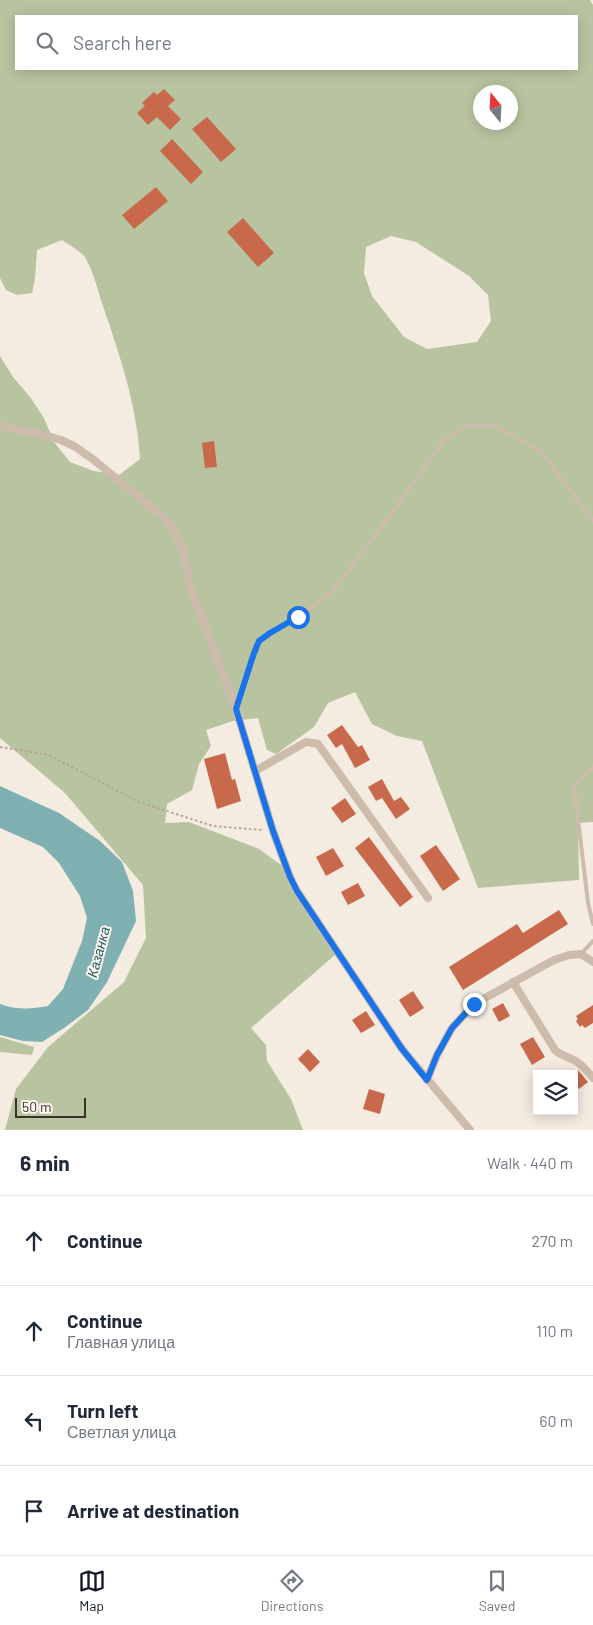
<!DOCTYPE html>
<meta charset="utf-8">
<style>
:root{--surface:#fff;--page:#f2f2f3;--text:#1f2937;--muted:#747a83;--line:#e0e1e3;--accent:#111827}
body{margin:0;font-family:Barlow,sans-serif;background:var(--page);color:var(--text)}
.controls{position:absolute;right:15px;bottom:15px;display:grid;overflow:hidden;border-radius:0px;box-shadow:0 2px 12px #0003}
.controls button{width:45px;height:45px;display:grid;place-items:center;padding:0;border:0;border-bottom:1px solid var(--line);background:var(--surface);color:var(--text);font:25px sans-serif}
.compass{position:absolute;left:473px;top:85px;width:45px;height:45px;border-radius:50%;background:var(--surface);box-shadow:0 2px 12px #0003;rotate:342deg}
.scale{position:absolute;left:15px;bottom:12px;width:71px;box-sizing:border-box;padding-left:5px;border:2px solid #3b302b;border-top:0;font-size:14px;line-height:18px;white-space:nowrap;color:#3b302b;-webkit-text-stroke:4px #fbf5ee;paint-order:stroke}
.stop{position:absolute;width:15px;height:15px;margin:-11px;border:4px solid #1a73e8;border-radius:50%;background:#fff}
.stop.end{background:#1a73e8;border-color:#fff;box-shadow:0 1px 5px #0008}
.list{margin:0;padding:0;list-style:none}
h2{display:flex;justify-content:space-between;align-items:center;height:65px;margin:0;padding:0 20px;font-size:21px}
h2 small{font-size:16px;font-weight:400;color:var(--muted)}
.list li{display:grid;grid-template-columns:32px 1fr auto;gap:15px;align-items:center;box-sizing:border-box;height:90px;padding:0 20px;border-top:1px solid var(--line)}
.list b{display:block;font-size:19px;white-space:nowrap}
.list p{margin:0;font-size:16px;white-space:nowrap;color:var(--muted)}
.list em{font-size:16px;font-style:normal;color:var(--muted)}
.icon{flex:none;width:28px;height:28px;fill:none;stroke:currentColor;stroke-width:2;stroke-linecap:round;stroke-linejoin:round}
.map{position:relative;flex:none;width:593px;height:1130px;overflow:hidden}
.search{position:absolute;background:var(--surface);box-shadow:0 2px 12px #0003;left:15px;right:15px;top:15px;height:55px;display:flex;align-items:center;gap:12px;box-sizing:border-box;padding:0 18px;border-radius:0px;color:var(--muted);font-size:19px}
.sheet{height:425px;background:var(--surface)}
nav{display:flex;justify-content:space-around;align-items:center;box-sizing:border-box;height:70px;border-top:1px solid var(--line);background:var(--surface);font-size:14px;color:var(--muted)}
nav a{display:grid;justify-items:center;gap:2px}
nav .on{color:var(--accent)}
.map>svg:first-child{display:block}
.green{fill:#b8c4a0;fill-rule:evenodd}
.water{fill:#7fb0b2}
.building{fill:#c8694b}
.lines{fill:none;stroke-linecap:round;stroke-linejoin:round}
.path{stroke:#b9a596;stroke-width:2;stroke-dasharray:2.5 2.5;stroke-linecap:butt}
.service{stroke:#cdbbac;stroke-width:4}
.minor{stroke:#cdbbac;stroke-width:8}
.route{stroke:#1a73e8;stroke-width:6}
.labels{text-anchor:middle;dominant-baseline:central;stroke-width:4;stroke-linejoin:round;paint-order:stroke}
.water-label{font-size:14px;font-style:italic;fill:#1f5a5e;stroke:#fbf5ee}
</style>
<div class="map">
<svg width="593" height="1130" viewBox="0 0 593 1130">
<rect width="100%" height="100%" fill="#f4ebe1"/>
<!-- green -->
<g class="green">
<path d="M0,0h590l3,5v817l-15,1 1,57 -101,8 -56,-147 -25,-5 -25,-12 -17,-32 -27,11 -14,24 -38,27 -9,-4 -9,-32 -25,3 -27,9 5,16 -12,18 -7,26 -25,14 -2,19 24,-1 70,27 22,16 13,27 42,62 -85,74 15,17 1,16 24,38 12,31h-298l11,-41 32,-42 76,-65 22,-44 -3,-53 -78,-92 -65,-55v-382l13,21 17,20 14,21 10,24 16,20 24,9 25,4 21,-16c-3,-54 -21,-106 -38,-156 -5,-15 -9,-34 -18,-47 -5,-6 -15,-11 -22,-16l-25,10 -2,28 -3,15 -15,2 -11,-5 -6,-12zM16,16h561v53h-561zM480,92h30v30h-30zM391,236l25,6 53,34 19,19 3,26 -14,21 -50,7 -23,-12 -32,-41 -8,-23 2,-26z"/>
<path d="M0,1037l34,10 -2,8 -32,-3z"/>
</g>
<!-- water -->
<path class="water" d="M0,786l59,27 41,28 22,21 11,29 3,30 -29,61 -19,28 -24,18 -22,14 -19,-1 -23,-6v-31c16,6 31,5 48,2l15,-17 19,-48 5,-23 -7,-22 -21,-33 -16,-16 -43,-19z"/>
<!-- building -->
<g class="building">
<path d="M164,89l11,11 -7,6 13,13 -11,11 -13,-13 -9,8 -11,-12 8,-7 -3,-3 12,-11 3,3z"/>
<path d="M207,117l29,32 -15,13 -29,-33z"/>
<path d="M172,139l31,33 -12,12 -31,-33z"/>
<path d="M156,187l12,14 -34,28 -12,-14z"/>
<path d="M243,218l31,35 -16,14 -31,-35z"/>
<path d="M214,441l3,26 -12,1 -3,-25z"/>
<path d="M342,725l16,22 4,-2 8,15 -15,8 -13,-24 -6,4 -9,-13z"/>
<path d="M225,753l7,27 3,-1 6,22 -24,8 -13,-50z"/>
<path d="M382,779l12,22 7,-4 9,12 -14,10 -14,-21 -6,3 -8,-14z"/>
<path d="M345,798l11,16 -14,9 -11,-15z"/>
<path d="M369,837l44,60 -13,10 -45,-59z"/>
<path d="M436,845l24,34 -17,12 -23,-35z"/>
<path d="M333,848l11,18 -18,10 -10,-19z"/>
<path d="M358,883l7,13 -17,9 -7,-13z"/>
<path d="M559,910l9,14 -105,66 -14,-23 68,-43 6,9z"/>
<path d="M413,991l11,17 -14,9 -11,-17z"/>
<path d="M503,1003l7,13 -11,6 -7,-13z"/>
<path d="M593,1005v18l-8,5 -3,-3 -2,2 -4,-6 2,-2 -2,-3z"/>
<path d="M366,1011l9,14 -14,8 -9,-13z"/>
<path d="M533,1037l12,20 -13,8 -12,-21z"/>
<path d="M308,1049l12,13 -10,10 -12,-13z"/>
<path d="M578,1070l10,12 -9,7 -5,-7v-10z"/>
<path d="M369,1089l16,5 -5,20 -17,-5z"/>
</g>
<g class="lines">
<!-- path -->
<path class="path" d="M0,747l49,8 90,47 74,24 50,4"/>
<!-- service -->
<g class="service">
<path d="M237,706l17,-53 5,-12 11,-8 28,-16 34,-25 60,-79 53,-74 19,-12 29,-2 48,26 52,70"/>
<path d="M593,767l-19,18 14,118 5,21"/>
<path d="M581,954l12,-13"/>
</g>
<!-- minor -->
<g class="minor">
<path d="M0,426l41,8 20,6 13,6 20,14 74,61 8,14 7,16 8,38 45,120 37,122 17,46 7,14 105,158 68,81"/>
<path d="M255,771l51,-29 12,2 110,154"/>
<path d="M513,982l42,68c6,6 12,6 19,10 8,4 13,11 19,18"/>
<path d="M427,1080l10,-25 15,-27 22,-24 80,-44 15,-5 12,-1 12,8"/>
</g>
</g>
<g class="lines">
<!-- route -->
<path class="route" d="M298,617l-28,16 -11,8 -5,12 -18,56 37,122 17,46 7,14 105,158 25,31 10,-25 15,-27 22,-24"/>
</g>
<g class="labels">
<!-- water labels -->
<g class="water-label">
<text transform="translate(98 952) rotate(-75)">Казанка</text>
</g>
</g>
</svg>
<div class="controls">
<button><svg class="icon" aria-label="layers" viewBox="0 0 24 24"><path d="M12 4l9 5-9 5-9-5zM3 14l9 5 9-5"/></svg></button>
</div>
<svg class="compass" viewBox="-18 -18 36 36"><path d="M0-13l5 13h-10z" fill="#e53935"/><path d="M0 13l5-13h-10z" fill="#747a83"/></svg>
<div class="scale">50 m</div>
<div class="stop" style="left:298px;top:617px"></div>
<div class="stop end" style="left:474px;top:1004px"></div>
<div class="search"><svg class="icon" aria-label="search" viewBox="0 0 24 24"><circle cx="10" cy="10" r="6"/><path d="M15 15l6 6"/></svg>Search here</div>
</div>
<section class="sheet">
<h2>6 min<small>Walk · 440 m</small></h2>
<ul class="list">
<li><svg class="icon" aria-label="ahead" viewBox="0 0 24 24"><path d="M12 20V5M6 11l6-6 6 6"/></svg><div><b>Continue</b></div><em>270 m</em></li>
<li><svg class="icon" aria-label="ahead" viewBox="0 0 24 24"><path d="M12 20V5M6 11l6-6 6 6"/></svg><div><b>Continue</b><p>Главная улица</p></div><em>110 m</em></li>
<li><svg class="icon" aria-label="left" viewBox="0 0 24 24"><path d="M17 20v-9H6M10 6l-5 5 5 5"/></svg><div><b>Turn left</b><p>Светлая улица</p></div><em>60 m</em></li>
<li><svg class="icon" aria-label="arrive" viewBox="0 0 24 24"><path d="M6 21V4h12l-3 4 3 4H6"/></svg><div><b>Arrive at destination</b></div></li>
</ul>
</section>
<nav>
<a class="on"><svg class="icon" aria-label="map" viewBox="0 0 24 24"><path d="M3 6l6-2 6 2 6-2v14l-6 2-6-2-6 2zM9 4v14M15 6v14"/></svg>Map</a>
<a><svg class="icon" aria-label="directions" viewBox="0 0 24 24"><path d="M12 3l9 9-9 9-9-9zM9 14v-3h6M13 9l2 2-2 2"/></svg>Directions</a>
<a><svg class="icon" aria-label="saved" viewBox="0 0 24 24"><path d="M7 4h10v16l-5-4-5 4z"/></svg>Saved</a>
</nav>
